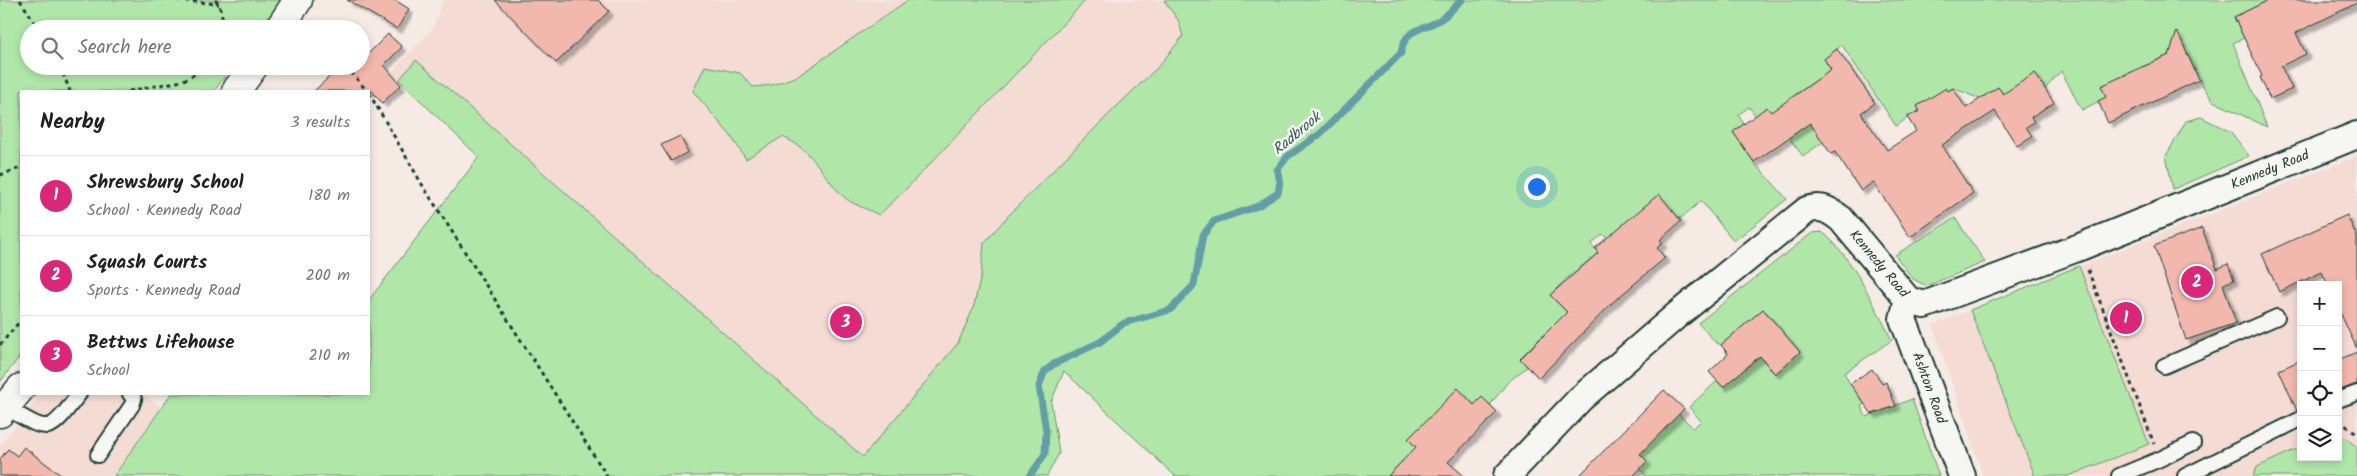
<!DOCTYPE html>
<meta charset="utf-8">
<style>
:root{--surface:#fff;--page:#f2f2f2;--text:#222;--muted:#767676;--line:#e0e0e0;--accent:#db2777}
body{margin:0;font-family:Kalam,sans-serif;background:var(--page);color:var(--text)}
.controls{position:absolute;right:15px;bottom:15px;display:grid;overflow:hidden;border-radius:0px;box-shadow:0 2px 8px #0003}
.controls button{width:45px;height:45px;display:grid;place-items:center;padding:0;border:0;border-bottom:1px solid var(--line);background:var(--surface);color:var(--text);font:25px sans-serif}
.you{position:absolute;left:1536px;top:186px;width:18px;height:18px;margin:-12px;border:4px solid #fff;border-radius:50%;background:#1a73e8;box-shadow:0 0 0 8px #1a73e833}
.badge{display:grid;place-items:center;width:32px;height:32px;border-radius:50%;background:var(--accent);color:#fff;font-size:16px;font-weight:700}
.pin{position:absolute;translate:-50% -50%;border:2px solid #fff;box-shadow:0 1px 5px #0006}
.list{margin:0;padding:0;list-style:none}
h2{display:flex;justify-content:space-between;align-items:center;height:65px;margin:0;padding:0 20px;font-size:21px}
h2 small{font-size:16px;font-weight:400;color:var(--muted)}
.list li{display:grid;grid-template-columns:32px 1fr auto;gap:15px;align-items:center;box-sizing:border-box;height:80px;padding:0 20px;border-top:1px solid var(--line)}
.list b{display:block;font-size:19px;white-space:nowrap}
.list p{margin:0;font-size:16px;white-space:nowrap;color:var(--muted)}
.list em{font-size:16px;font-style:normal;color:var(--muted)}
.icon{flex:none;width:28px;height:28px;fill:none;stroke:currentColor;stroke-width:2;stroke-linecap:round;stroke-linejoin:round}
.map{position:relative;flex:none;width:2357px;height:476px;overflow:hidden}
.search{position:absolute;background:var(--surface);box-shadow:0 2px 8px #0003;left:20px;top:20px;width:350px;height:55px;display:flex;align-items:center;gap:12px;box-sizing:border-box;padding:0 18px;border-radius:28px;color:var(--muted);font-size:19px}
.panel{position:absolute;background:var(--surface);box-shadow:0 2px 8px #0003;left:20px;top:90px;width:350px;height:305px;border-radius:0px}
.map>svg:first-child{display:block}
.built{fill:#f4dbd4;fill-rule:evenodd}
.green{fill:#b0e7a9;stroke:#68926e}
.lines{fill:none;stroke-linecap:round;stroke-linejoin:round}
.stream{stroke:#649ea6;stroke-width:7}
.building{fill:#f2b8ad;stroke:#1f3d34;filter:url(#shadow)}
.service-casing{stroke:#1f3d34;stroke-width:18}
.minor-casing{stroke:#1f3d34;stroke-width:30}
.tertiary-casing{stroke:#1f3d34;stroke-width:31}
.path{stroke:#1f3d34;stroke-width:3;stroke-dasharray:4 4;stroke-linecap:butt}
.service{stroke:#f6f6f2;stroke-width:14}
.minor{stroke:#f6f6f2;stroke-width:26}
.tertiary{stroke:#f6f6f2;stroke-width:28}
.labels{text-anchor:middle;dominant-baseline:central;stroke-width:5;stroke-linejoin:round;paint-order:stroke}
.street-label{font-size:14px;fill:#1f3d34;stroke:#f6f6f2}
.water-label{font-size:15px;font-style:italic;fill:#365d5a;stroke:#f6f6f2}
</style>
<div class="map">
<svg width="2357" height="476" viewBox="0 0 2357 476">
<defs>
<filter id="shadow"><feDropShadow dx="4.5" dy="4.5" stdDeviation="1" flood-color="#0004"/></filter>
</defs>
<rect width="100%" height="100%" fill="#f5eae4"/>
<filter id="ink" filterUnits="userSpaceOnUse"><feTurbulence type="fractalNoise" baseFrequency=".02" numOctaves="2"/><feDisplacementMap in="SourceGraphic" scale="10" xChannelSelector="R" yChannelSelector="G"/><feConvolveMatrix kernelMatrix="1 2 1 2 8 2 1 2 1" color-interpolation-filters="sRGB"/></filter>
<g filter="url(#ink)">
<!-- built -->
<g class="built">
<path d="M443,0h905l-427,476h-110l-419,-404 41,-44z"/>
<path d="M2357,156v320h-374l-50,-151zM2301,285h37v172h-37z"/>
<path d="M41,394h101l19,13 -47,69h-114v-31z"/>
</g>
<!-- green -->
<g class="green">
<path d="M0,0h283l-22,29h-232v37h204l-19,25h-193v264l-21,27z"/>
<path d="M908,0h178l-180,189 -27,26c-11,-6 -29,-11 -37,-20 -21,-21 -30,-47 -60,-58l-36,22 -16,-24 -37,-44 12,-25 35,7 13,14 19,-2 26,-9z"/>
<path d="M1164,0h1105l-35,17 10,21 -11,5 34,84 -54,-26 -14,-21 -16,-35 -6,-1 -8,11 -46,20 7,17 -18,2 -30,16 -21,-39 -16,18 -42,5 -5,-7 -18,12 -27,-11 -36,18 2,4 -23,16 -54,-81 -18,14 7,11 -39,27 31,45 -20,14 -14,-18 -33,-22 -7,-9 -11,8 6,9 -11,8 21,30 33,37 -53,42 -33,-40 -21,18 -56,39 -21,-24 -12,10 7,9 -32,26 -16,16 24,24 -28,13 -26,26 8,8 -21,17 -17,22 -8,-8 -8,8 -16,-16 -28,28 -13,56 -14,-13 -15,16h-213l-111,-105 -13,31 8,51 -12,23h-933l57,-82h198v-94l110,-143 -80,-77 17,-20 447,397 95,-114 15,-34 8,-33 3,-33 23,-26 108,-109 43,-41 25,-31 -5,-16z"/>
<path d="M2201,117l30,15 18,24 -76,33 -7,-33 20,-35z"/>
<path d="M1955,218l30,44 -58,24 -14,-7 -18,-24z"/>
<path d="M1822,232c29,22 53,75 70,108l-48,33 6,11 20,17 -9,5 5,11 46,-18 27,77h-293l-6,-7 7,-8 -7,-7 39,-40 14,14 8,-7 -12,-14 28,-26 6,6 37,-31 15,18 25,-22 -37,-43 -42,36 -6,-3 -17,-19 114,-90z"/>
<path d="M2079,266l70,178 -81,32h-33l-65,-166z"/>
<path d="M2338,438h8l11,9v29h-104l4,-9 44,-20v10h37z"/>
</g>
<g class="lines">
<!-- stream -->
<path class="stream" d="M1030,476l15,-22 1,-23 -7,-45 6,-15 9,-7 46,-22 24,-19 46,-13 24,-25 9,-50 11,-14 44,-15 20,-13 2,-12 -3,-11 11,-14 32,-22 81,-81c4,-27 23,-22 40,-34 8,-5 14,-13 21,-19"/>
</g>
<!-- building -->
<g class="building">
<path d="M347,0h48l14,9 -12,20z"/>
<path d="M495,0h103l11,11 -53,52z"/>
<path d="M2269,0h88v3l-61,30 10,21 -25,12 11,23 -22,10 -10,-22 2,-1 -28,-59z"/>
<path d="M2177,31l22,49 -91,43 -10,-22 8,-4 -5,-11 68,-31z"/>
<path d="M388,34l14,13 -18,18 17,20 -19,18 -10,-12h-58l27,-25h20v-5z"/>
<path d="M1837,49l38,54 -14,10 26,37 29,-19 -9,-14 13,-6 -3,-5 29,-18 2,3 5,-3 13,20 32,-21 5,7 32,-21 19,30 -23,14 3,5 -8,5 6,9 -15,10 -22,-35 -53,34 31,48 -63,44 -37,-55 -12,9 -26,-39 -4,2 -21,-31 -56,39 -21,-30 34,-25 4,5 60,-42 -7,-11z"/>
<path d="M680,136l8,16 -17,9 -10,-16z"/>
<path d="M1659,194l22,27 -21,19 3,3 -6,5 8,10 -52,44 -74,76 -19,-19 47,-47 -17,-17 48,-42 -3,-5z"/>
<path d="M2347,215l10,22v112l-19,-41v-23h-10l-6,-13 -43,20 -17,-38z"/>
<path d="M2202,228l15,41 11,-5 6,16 -11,4 13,39 -50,17 -32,-94z"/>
<path d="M1763,309l37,43 -25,22 -15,-18 -37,31 -14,-15 19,-18 -7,-9z"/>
<path d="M2357,352v32l-19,7v-31z"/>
<path d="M2301,360v50l-4,1 -18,-41z"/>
<path d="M1872,369l11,15 3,-2 10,24 -24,8 -22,-30z"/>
<path d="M1458,388l16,17 8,-8 15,15 -49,50 16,14h-76l28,-29 -8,-8z"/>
<path d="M1664,390l20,19 -44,45 7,7 -7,8 -7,7h-54z"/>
<path d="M24,447l38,29h-62v-17l8,-10 9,7z"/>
</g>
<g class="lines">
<defs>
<g id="service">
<path d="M2164,366l113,-49"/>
<path d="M2338,400l19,-7"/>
<path d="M5,407c46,26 42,29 74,-13"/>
<path d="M98,455l34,-50 2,-6 -4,-5"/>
<path d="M2119,476l41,-17 33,-16"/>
<path d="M2185,476l116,-57"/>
</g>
<g id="minor">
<path d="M1908,300l-5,19 59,157"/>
<path d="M1507,476l73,-77 97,-84 130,-105c15,-5 22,0 34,9l67,81 16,5 156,-58 277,-112"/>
</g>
<g id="tertiary">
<path d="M279,29l19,-29"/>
<path d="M236,91l18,-25"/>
<path d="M0,413l21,-25"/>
</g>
</defs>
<!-- service casing -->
<use href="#service" class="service-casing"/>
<!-- minor casing -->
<use href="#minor" class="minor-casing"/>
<!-- tertiary casing -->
<use href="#tertiary" class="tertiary-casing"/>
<!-- path -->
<g class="path">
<path d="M20,0l19,29"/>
<path d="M177,0l42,4"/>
<path d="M215,0l4,4 6,25"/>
<path d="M310,23l5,6"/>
<path d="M60,66l10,25"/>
<path d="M346,66l21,25"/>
<path d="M129,91l53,-10 28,-15"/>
<path d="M369,93l54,93 184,290"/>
<path d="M0,175l21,-7"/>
<path d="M2088,270l66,174"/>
<path d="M0,345l21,-25"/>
<path d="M2338,425l5,-1 14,9"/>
</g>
<!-- service -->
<use href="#service" class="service"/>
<!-- minor -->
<use href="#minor" class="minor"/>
<!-- tertiary -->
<use href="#tertiary" class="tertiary"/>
</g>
</g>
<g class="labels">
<!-- street labels -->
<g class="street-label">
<text transform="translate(2270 170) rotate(-22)">Kennedy Road</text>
<text transform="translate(1879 264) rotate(50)">Kennedy Road</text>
<text transform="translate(1929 388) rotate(70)">Ashton Road</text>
</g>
<!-- water labels -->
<g class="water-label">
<text transform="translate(1297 134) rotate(-40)">Radbrook</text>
</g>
</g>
</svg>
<div class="controls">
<button>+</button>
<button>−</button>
<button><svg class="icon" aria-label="locate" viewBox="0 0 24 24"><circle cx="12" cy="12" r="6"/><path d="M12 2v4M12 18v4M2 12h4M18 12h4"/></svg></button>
<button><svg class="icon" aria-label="layers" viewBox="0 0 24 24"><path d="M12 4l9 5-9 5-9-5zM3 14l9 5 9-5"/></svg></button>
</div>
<div class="you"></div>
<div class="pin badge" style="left:2126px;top:318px">1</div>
<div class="pin badge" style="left:2197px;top:282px">2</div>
<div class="pin badge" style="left:846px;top:322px">3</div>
<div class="search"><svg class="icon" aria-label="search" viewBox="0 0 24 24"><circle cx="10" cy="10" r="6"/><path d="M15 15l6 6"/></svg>Search here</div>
<section class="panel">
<h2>Nearby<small>3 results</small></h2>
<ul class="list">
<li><span class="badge">1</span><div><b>Shrewsbury School</b><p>School · Kennedy Road</p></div><em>180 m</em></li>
<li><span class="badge">2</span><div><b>Squash Courts</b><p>Sports · Kennedy Road</p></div><em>200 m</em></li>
<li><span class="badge">3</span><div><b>Bettws Lifehouse</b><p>School</p></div><em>210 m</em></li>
</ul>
</section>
</div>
